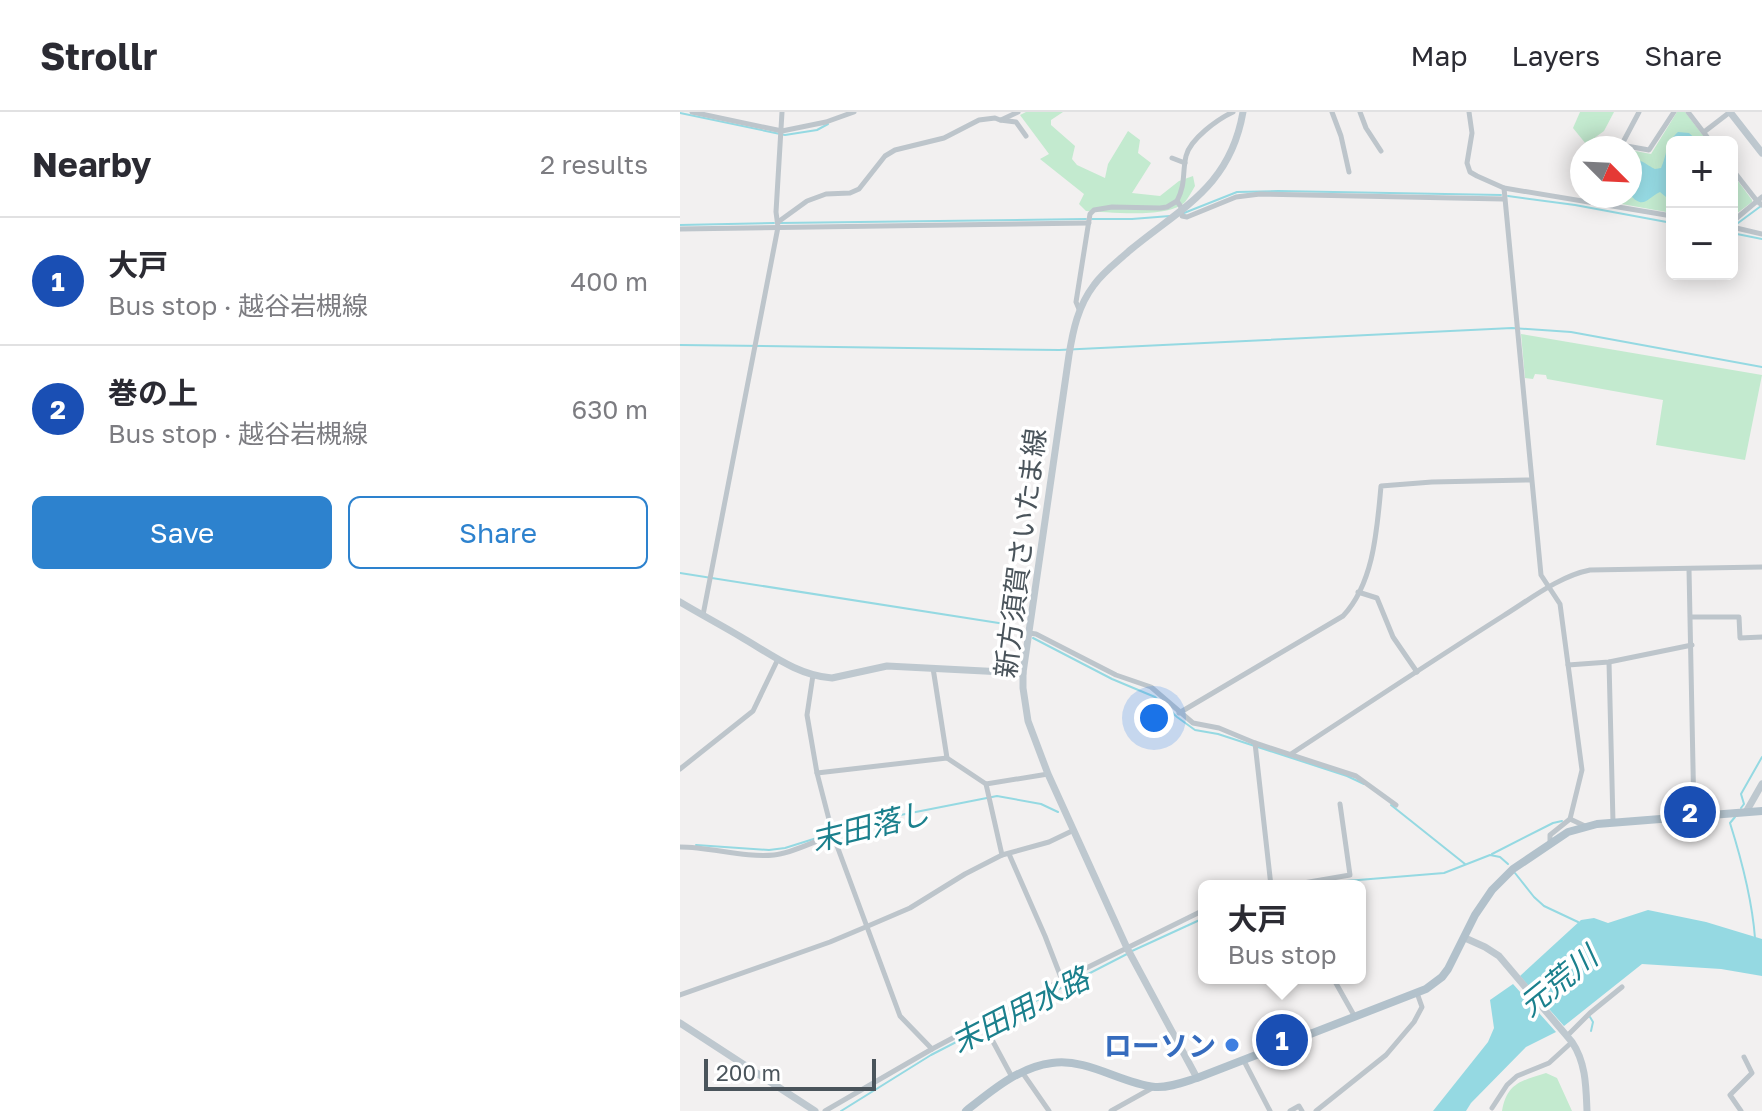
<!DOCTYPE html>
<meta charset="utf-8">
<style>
:root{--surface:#fff;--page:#f2f2f3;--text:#2b2b33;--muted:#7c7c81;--line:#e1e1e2;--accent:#2d82ce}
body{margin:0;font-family:"Golos Text","Noto Sans JP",sans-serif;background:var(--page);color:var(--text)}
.controls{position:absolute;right:24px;top:24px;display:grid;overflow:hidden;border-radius:12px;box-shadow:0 4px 20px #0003}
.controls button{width:72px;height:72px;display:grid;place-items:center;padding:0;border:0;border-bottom:2px solid var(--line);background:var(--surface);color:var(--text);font:40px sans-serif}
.compass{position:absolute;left:890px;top:24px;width:72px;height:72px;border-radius:50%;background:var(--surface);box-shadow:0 4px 20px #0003;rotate:114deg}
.scale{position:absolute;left:24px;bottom:20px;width:172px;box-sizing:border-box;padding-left:8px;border:4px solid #4a545b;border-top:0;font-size:22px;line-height:28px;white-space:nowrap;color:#4a545b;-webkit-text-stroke:6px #fff;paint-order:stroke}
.you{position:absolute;left:474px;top:606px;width:28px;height:28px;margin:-20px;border:6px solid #fff;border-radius:50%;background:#1a73e8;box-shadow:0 0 0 12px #1a73e833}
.badge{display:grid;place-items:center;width:52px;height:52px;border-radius:50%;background:var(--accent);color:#fff;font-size:26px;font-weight:700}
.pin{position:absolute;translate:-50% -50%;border:4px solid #fff;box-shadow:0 2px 8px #0006}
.popup{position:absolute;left:518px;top:768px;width:168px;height:104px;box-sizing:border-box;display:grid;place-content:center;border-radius:12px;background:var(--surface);filter:drop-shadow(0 2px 6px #0005);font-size:26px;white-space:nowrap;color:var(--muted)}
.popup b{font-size:30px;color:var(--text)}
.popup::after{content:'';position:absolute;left:50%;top:100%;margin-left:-16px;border:16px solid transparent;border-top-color:var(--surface)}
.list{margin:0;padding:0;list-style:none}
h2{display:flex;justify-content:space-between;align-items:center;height:104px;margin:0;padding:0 32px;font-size:34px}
h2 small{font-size:26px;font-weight:400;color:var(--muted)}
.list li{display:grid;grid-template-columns:52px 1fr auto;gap:24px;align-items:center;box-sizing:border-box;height:128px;padding:0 32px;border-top:2px solid var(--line)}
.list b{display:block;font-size:30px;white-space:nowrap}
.list p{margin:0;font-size:26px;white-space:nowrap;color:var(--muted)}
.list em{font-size:26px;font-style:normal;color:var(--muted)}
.actions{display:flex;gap:16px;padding:24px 32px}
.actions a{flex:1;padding:18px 0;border:2px solid var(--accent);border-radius:12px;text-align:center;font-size:28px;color:var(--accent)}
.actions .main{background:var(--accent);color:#fff}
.map{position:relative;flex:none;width:1082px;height:999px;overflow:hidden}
header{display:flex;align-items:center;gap:48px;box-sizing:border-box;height:112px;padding:0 40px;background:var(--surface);border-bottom:2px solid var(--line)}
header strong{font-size:38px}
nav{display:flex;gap:44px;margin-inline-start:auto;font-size:28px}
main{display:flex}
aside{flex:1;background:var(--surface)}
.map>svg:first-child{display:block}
.green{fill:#c3eacf}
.water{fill:#95d9e2}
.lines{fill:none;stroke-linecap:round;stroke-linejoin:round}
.stream{stroke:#95d9e2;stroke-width:2}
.street{stroke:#bdc5cb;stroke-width:5}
.secondary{stroke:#bec8cf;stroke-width:7}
.primary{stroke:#b2c1cb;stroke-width:8}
.shop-dot{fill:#3f7fe0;stroke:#fff;stroke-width:3}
.labels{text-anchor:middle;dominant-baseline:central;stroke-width:7;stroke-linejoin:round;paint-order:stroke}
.street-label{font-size:28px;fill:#4a545b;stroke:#fff}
.shop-label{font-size:28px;font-weight:bold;fill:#366cbe;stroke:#fff;text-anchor:end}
.water-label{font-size:30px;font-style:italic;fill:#1b808d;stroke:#fff}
</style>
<header>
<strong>Strollr</strong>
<nav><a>Map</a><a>Layers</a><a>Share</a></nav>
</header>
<main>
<aside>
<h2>Nearby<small>2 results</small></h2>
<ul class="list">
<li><span class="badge" style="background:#1a4fb4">1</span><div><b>大戸</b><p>Bus stop · 越谷岩槻線</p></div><em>400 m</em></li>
<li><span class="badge" style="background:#1a4fb4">2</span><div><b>巻の上</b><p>Bus stop · 越谷岩槻線</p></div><em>630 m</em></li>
</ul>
<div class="actions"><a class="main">Save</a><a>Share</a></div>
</aside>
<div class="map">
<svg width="1082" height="999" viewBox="0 0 1082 999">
<rect width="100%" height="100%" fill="#f2f0f0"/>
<!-- green -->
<g class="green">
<path d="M346,0h37l-12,8v5l24,21 -3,13 5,6 28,13 3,-14 20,-33 12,9 -2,13 13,10 -19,30 28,3 19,-15 14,-5 2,10c-3,5 -6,11 -10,16 -16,17 -77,10 -99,9l-7,-7 5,-10 -44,-35 9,-5 -29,-39z"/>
<path d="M900,0h34l-10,19 -18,13 -13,-16z"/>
<path d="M997,0h8l23,30h-36v71l-56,-10 -3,-2 1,-5h16v-46l21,4z"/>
<path d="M1052,61l20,27v2l-20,15z"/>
<path d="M841,222l241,41 -17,85 -89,-15 7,-45 -116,-21 -1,-4 -11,-1 -2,5 -8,-1z"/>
<path d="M866,961l11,5 15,33h-70c5,-28 19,-30 44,-38z"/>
</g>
<!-- water -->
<g class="water">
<path d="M998,20l11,1 10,9h-27v60l-12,-10c-13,6 -16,18 -30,3v-31c9,-9 15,1 25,5l6,-1c6,-13 5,-26 17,-36z"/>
<path d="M968,798l58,12 56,17v37l-41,-7 -79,-5 -78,62 -44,-50 61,-56 13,-2 14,5z"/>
<path d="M833,872l43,48 -30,15 -55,56 -5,8h-33l55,-69 6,-14 -4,-28z"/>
</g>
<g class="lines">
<!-- stream -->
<g class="stream">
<path d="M0,1l105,22 32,-5 11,-6"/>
<path d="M828,84l67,9 97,18"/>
<path d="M504,101l53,-21 41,-1 223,4"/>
<path d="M412,107h40l38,-3"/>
<path d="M100,111l306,-4"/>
<path d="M0,113l94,-2"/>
<path d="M1054,114l27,-20"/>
<path d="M1052,121l30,6"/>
<path d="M0,233l379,5 453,-22 59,4 191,35"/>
<path d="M0,461l325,51 22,11"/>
<path d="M353,526l79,41 43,18 22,20 18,13 23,4 129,42 17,8"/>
<path d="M711,693l74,59"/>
<path d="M1061,696l3,-4 -3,-10 21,-37"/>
<path d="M1055,705l-5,6c12,38 22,76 25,115"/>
<path d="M153,721l37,-12 127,-25 44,8 17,8"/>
<path d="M16,733l73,5 16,-2 35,-11"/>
<path d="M812,742l61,-31 9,-2"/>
<path d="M835,761l19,24 10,9 34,16"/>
<path d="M634,774l32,-5 98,-8 46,-18 10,2 8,7"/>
<path d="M452,839l72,-33"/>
<path d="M910,905l3,5 -2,9"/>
<path d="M161,999l90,-56 196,-101"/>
</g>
<!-- street -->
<g class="street">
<path d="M12,0l90,19 44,-9 28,-10"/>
<path d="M553,0c-15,7 -43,27 -47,44 -4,18 0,27 -9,45l4,6 1,9 5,1 49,-20 24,-3 243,5"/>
<path d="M652,0l9,24 8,36"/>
<path d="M680,0l6,16 15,23"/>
<path d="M789,0l3,21 -5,30 3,9 7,4 27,12 168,28"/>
<path d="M1008,0l23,30"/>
<path d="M321,8l17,-8"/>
<path d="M1024,20l26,-20"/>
<path d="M941,33l28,5 25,-38"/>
<path d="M941,34l18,-34"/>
<path d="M492,46l13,5"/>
<path d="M1052,57l25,32 5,4"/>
<path d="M824,76l37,387 19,29 22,166 -12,49 -20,16v8"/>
<path d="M929,93l2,-9"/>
<path d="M98,110l29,-21 19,-7 24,-1 9,-4 26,-33 10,-6 49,-12 35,-18 16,-2 5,2 16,2 10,14"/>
<path d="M1052,110l30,-25"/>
<path d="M1052,115l30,7"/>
<path d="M0,117l409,-6"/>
<path d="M399,197l-3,-7 14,-88 4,-4 18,-3 48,1 7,-1 10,-6"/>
<path d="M1009,457l5,247"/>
<path d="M678,480l19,6 16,39 24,35"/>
<path d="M23,503l75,-388 -2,-15 6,-100"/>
<path d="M1011,505h48l1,21 22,-1"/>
<path d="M349,521l7,1 80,41 35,12 42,36 26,5 36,15 101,33 40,29"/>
<path d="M929,550l4,160"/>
<path d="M888,553l41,-3 83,-17"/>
<path d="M253,556l14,90"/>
<path d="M133,563l-6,40 10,58 16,62 67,181 32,33"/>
<path d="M499,601l164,-97c31,-33 34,-87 38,-130l51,-4 98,-2"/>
<path d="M575,631l16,143"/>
<path d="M611,642c70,-46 141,-93 212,-138 26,-16 56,-40 87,-46l172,-3"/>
<path d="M0,657l73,-58 25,-52"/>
<path d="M137,661l130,-15 39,26 62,-10"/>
<path d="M306,672l16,71"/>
<path d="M890,707l15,7"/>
<path d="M0,735c31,0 64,11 94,8 19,-2 40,-14 59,-20"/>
<path d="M329,742l36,82 17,44"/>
<path d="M606,774l64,-11 -10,-71"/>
<path d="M653,866l22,39"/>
<path d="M0,883l150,-53 38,-16 42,-18 55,-34 37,-19 47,-13 25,-12"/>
<path d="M303,911l29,54"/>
<path d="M887,924l23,-23 32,-26"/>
<path d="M564,949l26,50"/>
<path d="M342,960l27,39"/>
<path d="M812,996l15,-23 10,-9 32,-13 23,-21"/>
<path d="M145,999l107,-62 130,-69 142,-70"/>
<path d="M431,999l43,-24"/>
<path d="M610,999l9,-5 3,5"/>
<path d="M636,999l70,-56 28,-33 8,-15 -5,-14"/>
<path d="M1061,999l-11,-16 22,-22 -8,-16"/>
</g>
<!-- secondary -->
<g class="secondary">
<path d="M1050,0l32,41"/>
<path d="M0,490c20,12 41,23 61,35 28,16 57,39 91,41l55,-12 136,7"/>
<path d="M1066,700l16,-28"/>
<path d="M785,826l20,9 14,9 73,86c14,21 14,44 15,69"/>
<path d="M0,911l135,88"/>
<path d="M517,966l-70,-130 -79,-174 -20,-53 -5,-33v-15l46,-318c4,-25 9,-49 25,-70 9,-13 23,-23 35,-34 53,-44 101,-64 114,-139"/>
</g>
<!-- primary -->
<path class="primary" d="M286,999c25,-20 53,-44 86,-48 36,-5 68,20 103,24 14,1 29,-5 42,-9l229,-89 16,-12 6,-8 27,-54 17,-25 21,-21 55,-37 29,-8 165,-13"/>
</g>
<!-- markers -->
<circle class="shop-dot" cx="552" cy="933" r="8"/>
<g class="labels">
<!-- street labels -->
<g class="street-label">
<text transform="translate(340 441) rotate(-83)">新方須賀さいたま線</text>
</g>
<!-- shop labels -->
<g class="shop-label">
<text x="536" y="933">ローソン</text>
</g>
<!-- water labels -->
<g class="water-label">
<text transform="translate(190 714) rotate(-14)">末田落し</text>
<text transform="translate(878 869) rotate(-39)">元荒川</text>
<text transform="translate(340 898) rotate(-27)">末田用水路</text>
</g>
</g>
</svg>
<div class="controls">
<button>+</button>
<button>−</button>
</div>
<svg class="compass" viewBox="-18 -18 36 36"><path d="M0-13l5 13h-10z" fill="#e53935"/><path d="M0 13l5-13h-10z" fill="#7c7c81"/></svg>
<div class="scale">200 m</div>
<div class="you"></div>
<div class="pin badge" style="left:602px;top:928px;background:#1a4fb4">1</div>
<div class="popup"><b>大戸</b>Bus stop</div>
<div class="pin badge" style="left:1010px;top:700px;background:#1a4fb4">2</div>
</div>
</main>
